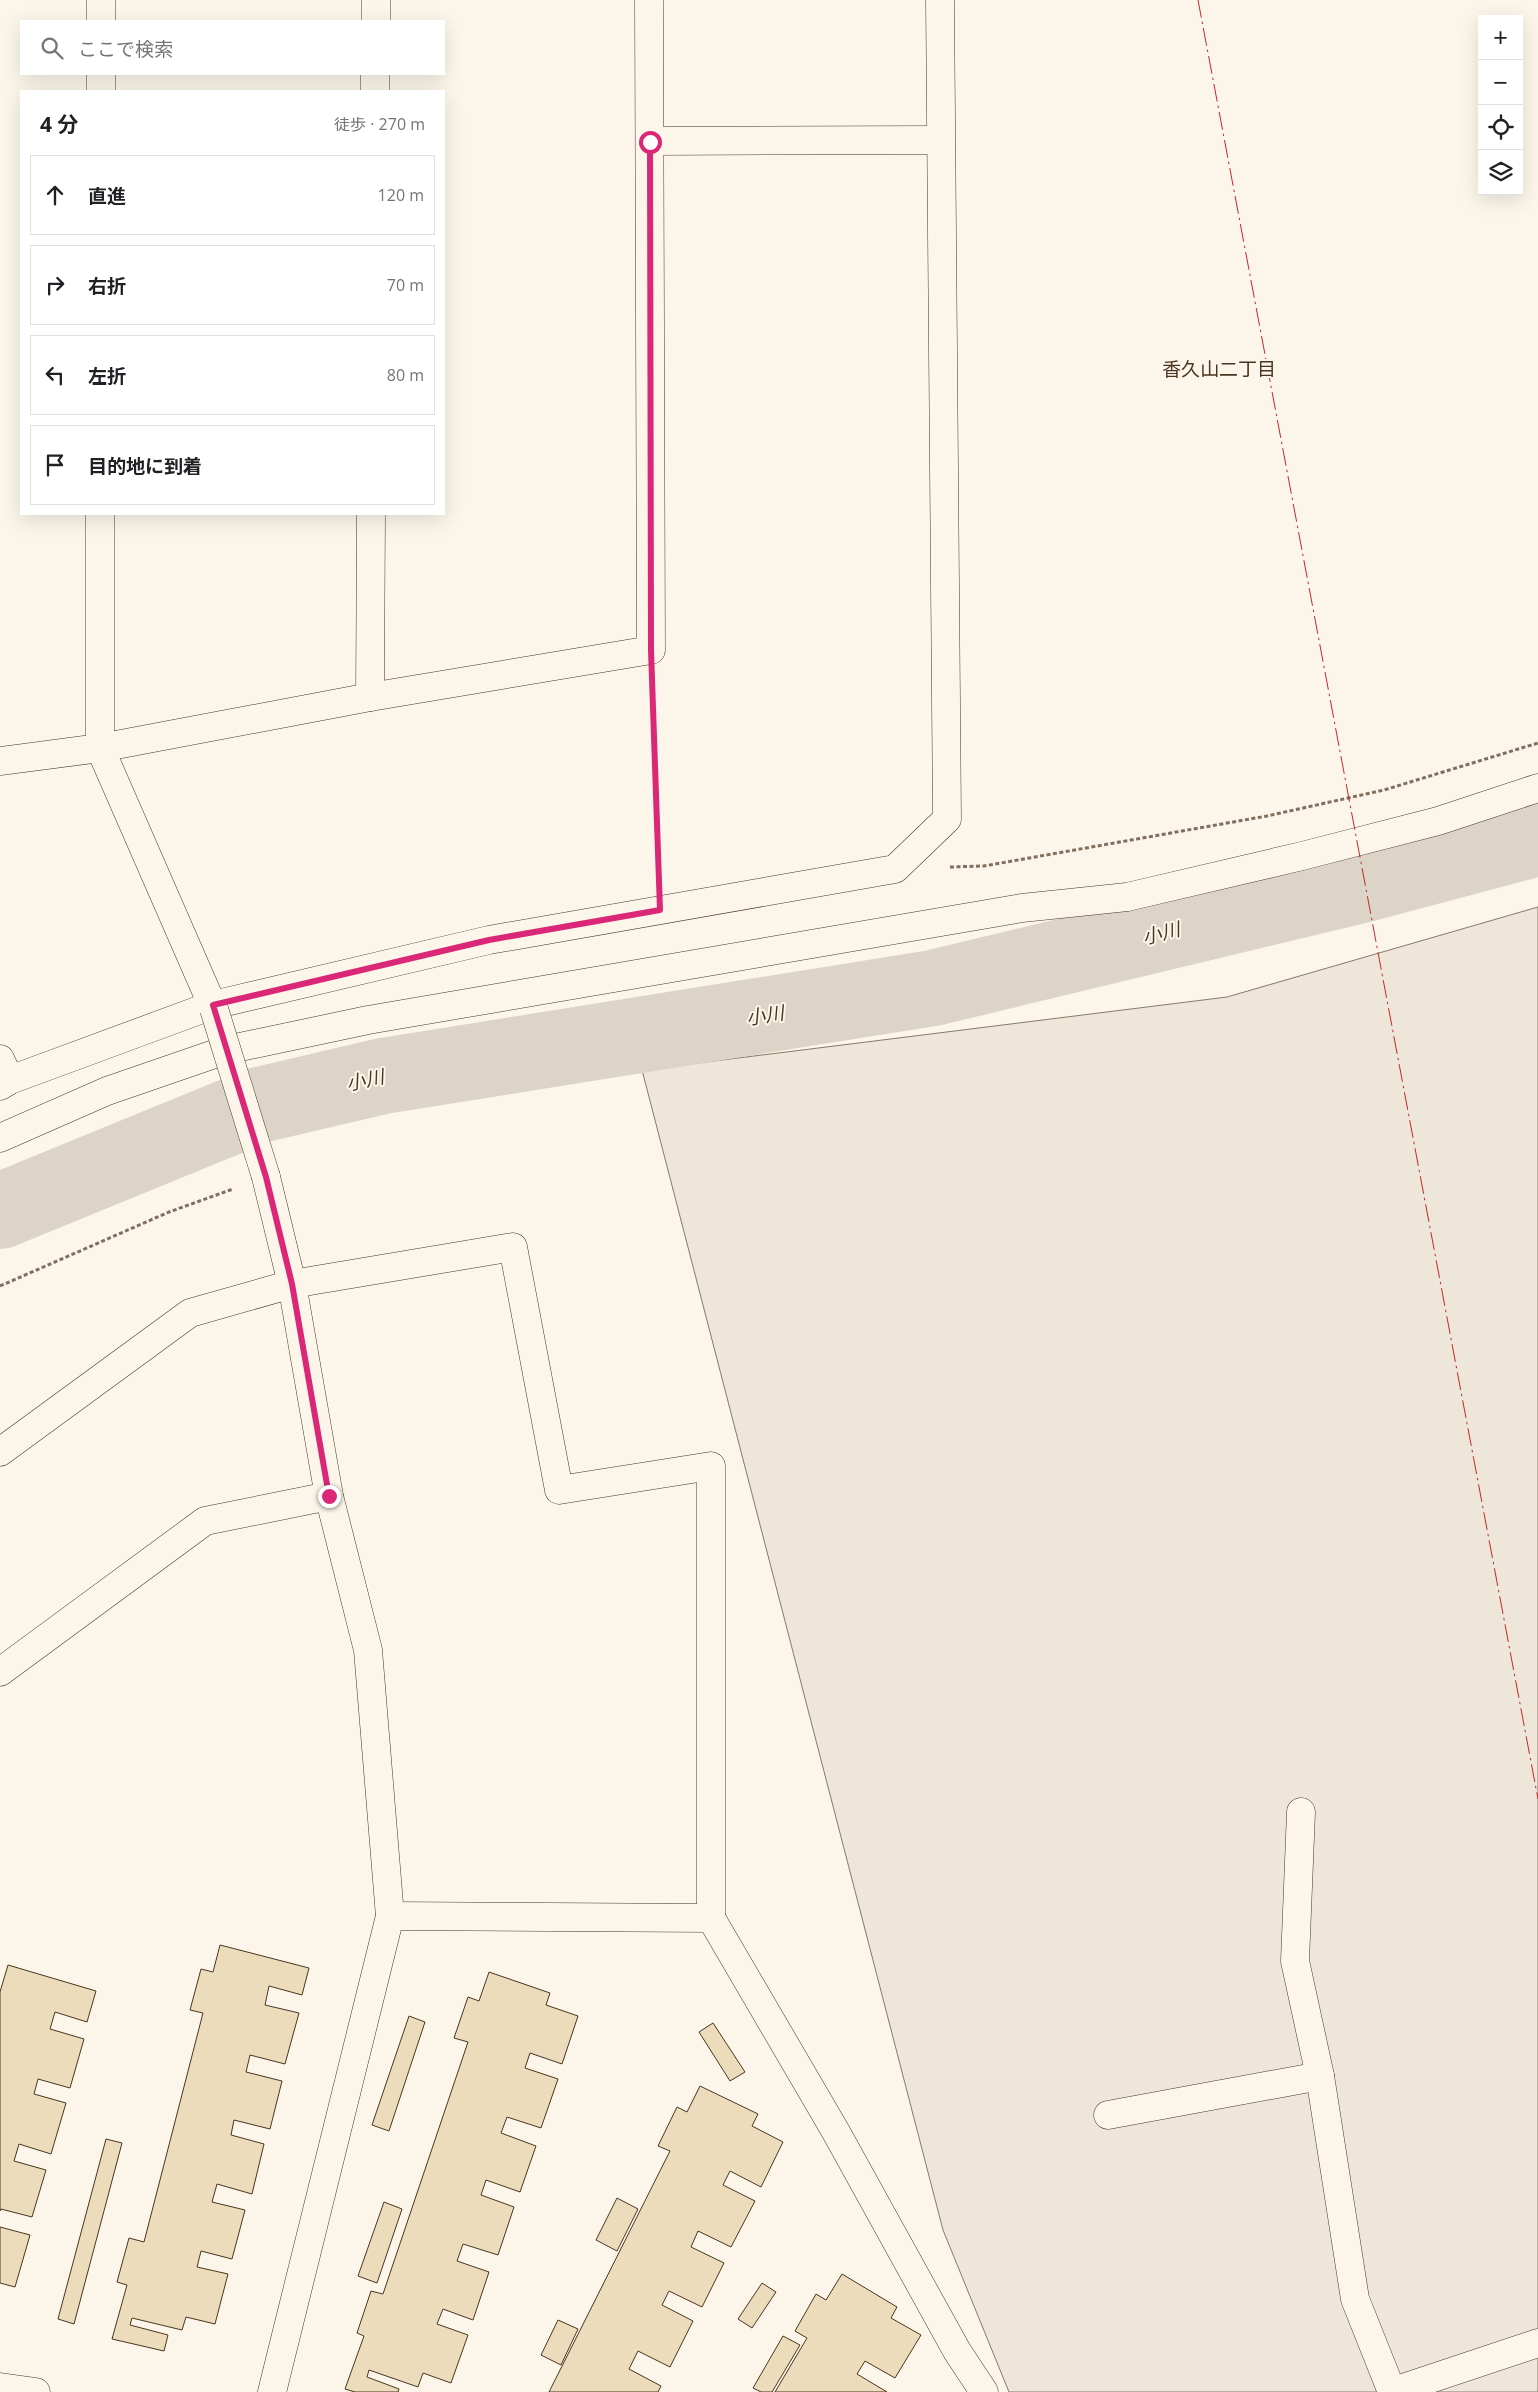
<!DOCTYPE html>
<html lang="ja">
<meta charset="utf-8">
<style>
:root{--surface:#fff;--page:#f2f2f2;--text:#202124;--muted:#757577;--line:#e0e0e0}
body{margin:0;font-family:"Open Sans","Noto Sans JP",sans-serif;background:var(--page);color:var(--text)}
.controls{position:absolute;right:15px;top:15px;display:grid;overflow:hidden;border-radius:0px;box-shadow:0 5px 20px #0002}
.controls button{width:45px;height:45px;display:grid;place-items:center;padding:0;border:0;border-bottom:1px solid var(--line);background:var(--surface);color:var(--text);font:25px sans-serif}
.stop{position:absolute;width:15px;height:15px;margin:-11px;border:4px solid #db2777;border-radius:50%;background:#fff}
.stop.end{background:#db2777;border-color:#fff;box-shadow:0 1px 5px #0008}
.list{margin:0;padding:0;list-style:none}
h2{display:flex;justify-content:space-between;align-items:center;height:65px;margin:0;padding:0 20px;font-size:21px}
h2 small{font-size:16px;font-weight:400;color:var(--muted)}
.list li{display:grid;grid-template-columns:32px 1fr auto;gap:15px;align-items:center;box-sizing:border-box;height:80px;margin:0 10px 10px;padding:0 10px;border:1px solid var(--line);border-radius:0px}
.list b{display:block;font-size:19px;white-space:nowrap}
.list em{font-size:16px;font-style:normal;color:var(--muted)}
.icon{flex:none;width:28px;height:28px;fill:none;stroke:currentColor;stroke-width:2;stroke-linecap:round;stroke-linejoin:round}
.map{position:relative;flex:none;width:1538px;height:2392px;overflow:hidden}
.search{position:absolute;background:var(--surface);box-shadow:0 5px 20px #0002;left:20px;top:20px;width:425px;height:55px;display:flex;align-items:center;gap:12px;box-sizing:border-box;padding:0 18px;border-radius:0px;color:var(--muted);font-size:19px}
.panel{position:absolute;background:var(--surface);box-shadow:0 5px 20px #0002;left:20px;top:90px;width:425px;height:425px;border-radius:0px}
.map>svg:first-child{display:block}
.green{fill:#ede6d9;stroke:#887966}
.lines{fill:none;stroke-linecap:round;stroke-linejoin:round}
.river{stroke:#dcd4c6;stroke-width:76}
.building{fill:#ecdcbc;stroke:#4a3520}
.minor-casing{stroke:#4a3520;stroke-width:29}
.path{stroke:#7f6f5c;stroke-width:3;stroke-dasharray:4 2.5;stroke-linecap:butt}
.minor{stroke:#fbf6e9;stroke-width:28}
.minor-bridge-casing{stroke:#4a3520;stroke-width:29;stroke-linecap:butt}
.minor-bridge{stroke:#fbf6e9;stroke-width:28}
.power{stroke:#c62828;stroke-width:1;stroke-dasharray:18 4 2.5 4;stroke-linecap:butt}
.route{stroke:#db2777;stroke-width:6}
.labels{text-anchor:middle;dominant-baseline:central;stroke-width:4;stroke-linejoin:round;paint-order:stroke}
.neighbourhood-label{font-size:19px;fill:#4a3520;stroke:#fbf6e9}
.water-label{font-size:19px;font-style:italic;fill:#4a3520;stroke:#fbf6e9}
</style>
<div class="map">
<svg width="1538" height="2392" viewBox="0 0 1538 2392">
<rect width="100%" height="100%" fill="#fbf6e9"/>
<!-- green -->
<path class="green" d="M1538,907v1485h-529l-66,-162 -301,-1160 585,-73z"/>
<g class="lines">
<!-- river -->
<path class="river" d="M0,1211l259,-106 124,-29 550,-88 428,-103 177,-47"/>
</g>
<!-- building -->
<g class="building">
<path d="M220,1945l89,23 -7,27 -33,-9 -4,19 34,8 -14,51 -35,-9 -4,17 36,9 -12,48 -36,-9 -3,15 33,9 -12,50 -35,-10 -5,18 33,8 -13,49 -31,-8 -4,16 31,7 -13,50 -29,-7 -4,13 -50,-12 -2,7 38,10 -4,16 -52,-12 15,-54 -10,-3 12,-44 15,4 59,-229 -13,-3 11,-41 12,3z"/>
<path d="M8,1965l88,26 -9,31 -32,-10 -5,17 34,10 -14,49 -32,-9 -4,15 32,9 -15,51 -32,-10 -5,17 32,9 -14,47 -31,-8 -1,2v-219z"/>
<path d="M489,1972l61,21 -4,12 32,11 -16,48 -32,-11 -5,15 33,11 -17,49 -34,-11 -6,16 35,13 -16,46 -34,-12 -5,15 33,12 -16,48 -35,-11 -6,17 32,11 -16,48 -30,-11 -6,15 31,11 -17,48 -28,-10 -5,14 -49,-17 -2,7 32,12 -1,3h-43l-10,-3 19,-53 -7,-3 14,-42 12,3 85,-252 -14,-4 14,-41 11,4z"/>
<path d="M409,2016l16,6 -36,109 -17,-6z"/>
<path d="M713,2023l32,49 -15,9 -31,-49z"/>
<path d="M700,2086l58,28 -6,12 31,16 -22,45 -31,-16 -7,14 32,16 -24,46 -33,-16 -7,16 33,16 -22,44 -33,-16 -7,14 31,16 -23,46 -32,-16 -9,18 32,17 -3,6h-109l121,-241 -12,-5 19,-39 10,5z"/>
<path d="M106,2139l16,4 -48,181 -16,-5z"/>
<path d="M617,2198l21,11 -21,42 -21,-11z"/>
<path d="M384,2202l18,7 -25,74 -19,-7z"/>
<path d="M0,2227l30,8 -15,52 -15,-4z"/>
<path d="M842,2274l55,33 -6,11 30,17 -26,43 -30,-17 -8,13 30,18h-112l32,-54 -12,-7 21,-37 10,6z"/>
<path d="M762,2283l14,9 -24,36 -14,-9z"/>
<path d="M558,2320l20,9 -17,36 -20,-10z"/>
<path d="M783,2336l17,9 -28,47h-11l-8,-4z"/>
</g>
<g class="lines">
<defs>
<g id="minor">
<path d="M101,21v-21"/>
<path d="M376,21v-21"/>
<path d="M101,91v-17"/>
<path d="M375,91v-17"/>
<path d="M651,141l289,-1"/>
<path d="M100,514v234l114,261"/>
<path d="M370,697l1,-183"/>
<path d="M0,761l100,-13 270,-51 281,-47 -2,-650"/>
<path d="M0,1059l10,21"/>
<path d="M0,1086l10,-6 203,-75 276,-65 406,-71 52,-50 -7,-819"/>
<path d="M0,1138l107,-47 119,-41 142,-30 654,-112 105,-11 175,-41 136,-35 100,-33"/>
<path d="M266,1177l26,107 37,212 39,154 22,266 -118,476"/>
<path d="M0,1452l190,-139 102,-29 221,-37 46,243 152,-24v452"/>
<path d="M0,1672l205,-151 124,-25"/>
<path d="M1301,1812l-6,149 25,115 35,223 37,93"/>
<path d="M390,1916l321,2 125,214 121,219 27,41"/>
<path d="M1108,2115l212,-39"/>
<path d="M0,2387l36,5"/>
<path d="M1391,2392l147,-49"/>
</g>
</defs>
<!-- minor casing -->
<use href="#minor" class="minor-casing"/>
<!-- path -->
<g class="path">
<path d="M652,685l7,189"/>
<path d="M950,867l34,-1 283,-50 117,-26 154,-47"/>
<path d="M0,1286l169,-74 64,-23"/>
</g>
<!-- minor -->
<use href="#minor" class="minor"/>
<defs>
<path id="minor-bridge" d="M214,1009l52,168"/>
</defs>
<!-- minor-bridge casing -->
<use href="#minor-bridge" class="minor-bridge-casing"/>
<!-- minor-bridge -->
<use href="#minor-bridge" class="minor-bridge"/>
<!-- power -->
<path class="power" d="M1198,0l340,1799"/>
</g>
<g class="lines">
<!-- route -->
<path class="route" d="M329,1496l-37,-212 -26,-107 -53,-172 276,-65 171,-30 -9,-260 -1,-508"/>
</g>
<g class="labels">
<!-- neighbourhood labels -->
<g class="neighbourhood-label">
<text x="1219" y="369">香久山二丁目</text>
</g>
<!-- water labels -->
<g class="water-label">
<text transform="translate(1161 933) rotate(-14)">小川</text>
<text transform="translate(765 1015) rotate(-9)">小川</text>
<text transform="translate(365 1080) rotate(-12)">小川</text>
</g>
</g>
</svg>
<div class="controls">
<button>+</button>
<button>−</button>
<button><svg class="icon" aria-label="locate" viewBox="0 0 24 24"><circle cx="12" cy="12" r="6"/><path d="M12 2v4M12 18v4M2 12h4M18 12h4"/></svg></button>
<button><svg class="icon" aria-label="layers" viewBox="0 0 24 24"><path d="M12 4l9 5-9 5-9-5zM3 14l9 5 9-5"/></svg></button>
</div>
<div class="stop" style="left:650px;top:142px"></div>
<div class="stop end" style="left:329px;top:1496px"></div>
<div class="search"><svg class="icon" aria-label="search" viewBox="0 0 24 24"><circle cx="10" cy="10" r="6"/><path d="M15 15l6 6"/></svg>ここで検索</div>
<section class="panel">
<h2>4 分<small>徒歩 · 270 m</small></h2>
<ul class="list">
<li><svg class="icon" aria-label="ahead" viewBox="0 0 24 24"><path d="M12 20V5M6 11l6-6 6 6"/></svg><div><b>直進</b></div><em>120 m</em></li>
<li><svg class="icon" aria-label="right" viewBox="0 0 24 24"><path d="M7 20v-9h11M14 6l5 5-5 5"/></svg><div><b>右折</b></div><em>70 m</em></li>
<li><svg class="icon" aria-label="left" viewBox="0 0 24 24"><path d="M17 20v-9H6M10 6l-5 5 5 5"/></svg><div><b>左折</b></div><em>80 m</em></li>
<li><svg class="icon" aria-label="arrive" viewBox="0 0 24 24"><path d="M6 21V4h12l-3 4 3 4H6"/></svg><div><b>目的地に到着</b></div></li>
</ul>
</section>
</div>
